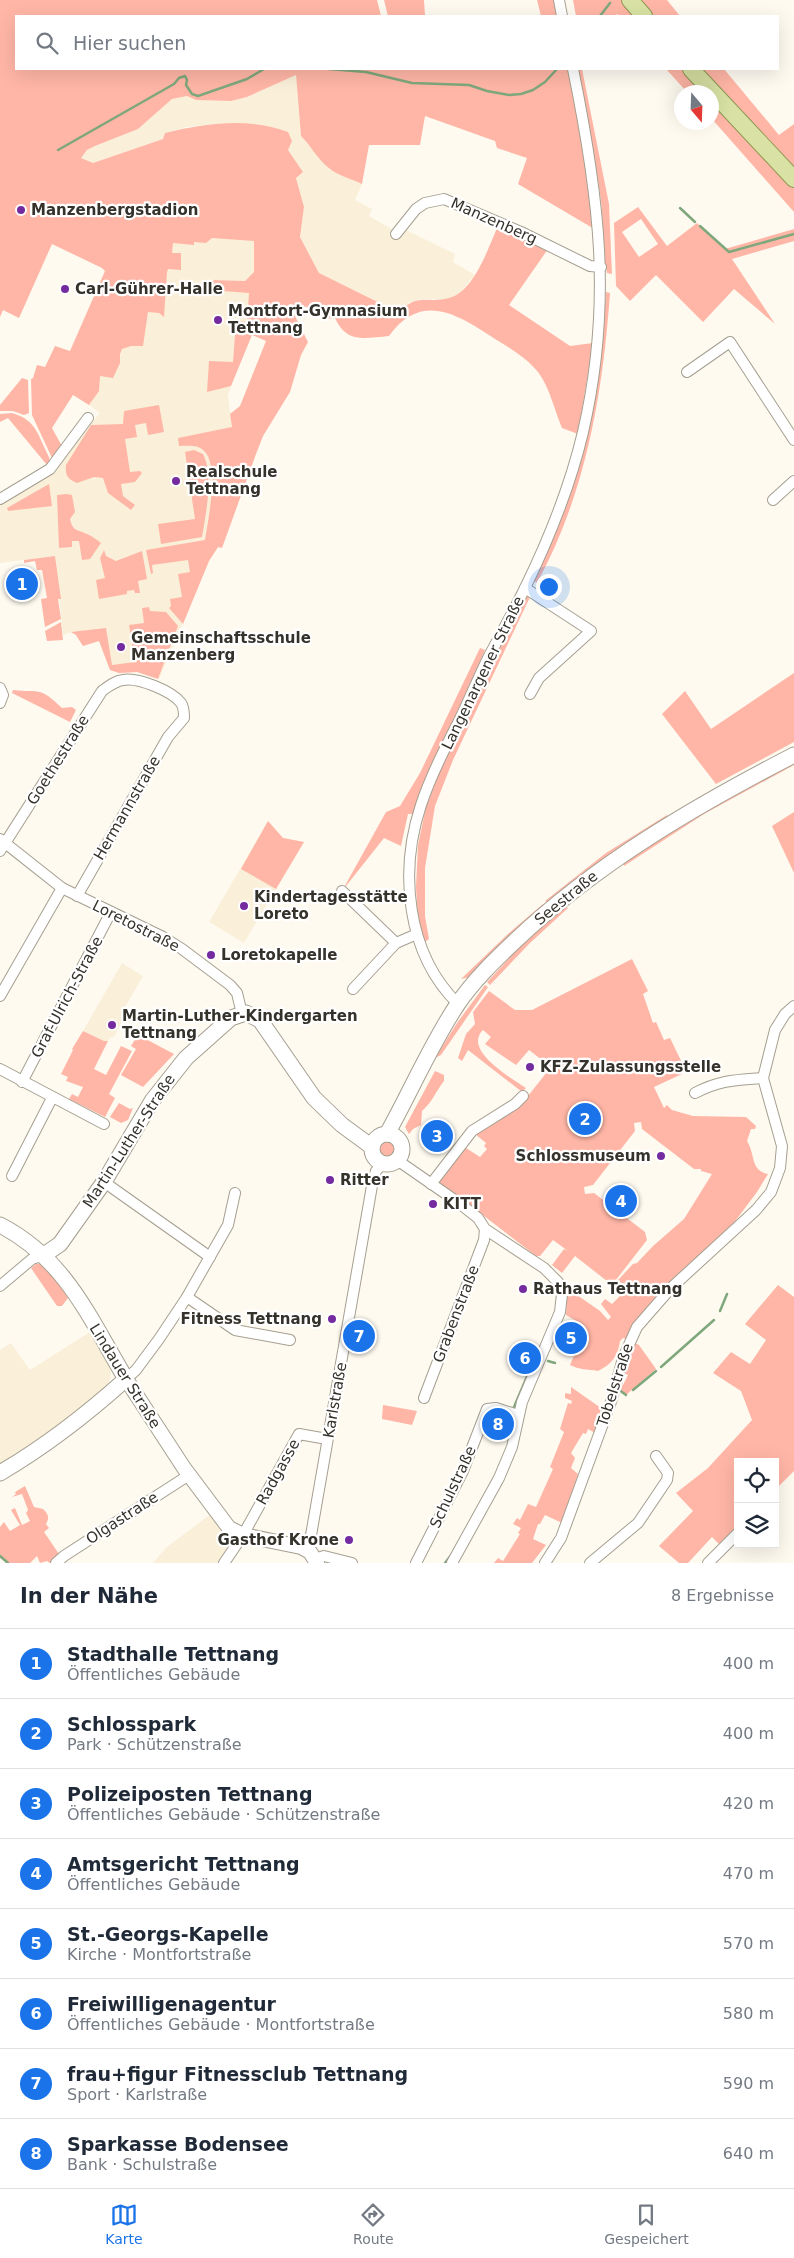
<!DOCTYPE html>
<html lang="de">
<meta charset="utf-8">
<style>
:root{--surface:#fff;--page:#f6f6f7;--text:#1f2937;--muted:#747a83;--line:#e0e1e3;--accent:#1a73e8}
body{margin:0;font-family:"DejaVu Sans",sans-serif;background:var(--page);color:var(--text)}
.controls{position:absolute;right:15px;bottom:15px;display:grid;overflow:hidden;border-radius:0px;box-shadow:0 5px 20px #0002}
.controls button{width:45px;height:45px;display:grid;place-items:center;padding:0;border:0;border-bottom:1px solid var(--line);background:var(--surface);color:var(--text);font:25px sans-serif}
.compass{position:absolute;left:674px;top:85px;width:45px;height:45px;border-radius:50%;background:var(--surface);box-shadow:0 5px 20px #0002;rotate:161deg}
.you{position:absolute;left:548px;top:586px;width:18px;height:18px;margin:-12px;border:4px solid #fff;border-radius:50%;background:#1a73e8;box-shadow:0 0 0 8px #1a73e833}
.badge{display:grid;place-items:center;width:32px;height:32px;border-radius:50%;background:var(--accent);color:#fff;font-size:16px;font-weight:700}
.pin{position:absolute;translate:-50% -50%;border:2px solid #fff;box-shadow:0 1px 5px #0006}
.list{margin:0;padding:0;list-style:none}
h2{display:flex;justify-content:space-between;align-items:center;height:65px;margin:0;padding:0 20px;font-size:21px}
h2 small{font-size:16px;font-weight:400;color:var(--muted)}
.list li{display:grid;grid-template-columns:32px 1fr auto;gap:15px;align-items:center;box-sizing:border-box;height:70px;padding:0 20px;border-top:1px solid var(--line)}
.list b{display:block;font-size:19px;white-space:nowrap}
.list p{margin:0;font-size:16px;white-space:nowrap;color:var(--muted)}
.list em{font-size:16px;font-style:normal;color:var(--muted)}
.icon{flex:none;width:28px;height:28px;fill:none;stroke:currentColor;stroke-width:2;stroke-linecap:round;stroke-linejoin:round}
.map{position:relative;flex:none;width:794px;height:1563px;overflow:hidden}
.search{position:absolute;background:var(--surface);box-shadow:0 5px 20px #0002;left:15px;right:15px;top:15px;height:55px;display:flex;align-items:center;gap:12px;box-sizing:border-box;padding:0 18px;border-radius:0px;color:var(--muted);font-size:19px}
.sheet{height:625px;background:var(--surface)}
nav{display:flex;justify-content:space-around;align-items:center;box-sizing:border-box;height:70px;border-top:1px solid var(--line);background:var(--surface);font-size:14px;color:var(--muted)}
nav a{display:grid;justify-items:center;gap:2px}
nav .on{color:var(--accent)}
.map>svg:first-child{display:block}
.built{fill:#faf0d9}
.green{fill:#ffb6a6;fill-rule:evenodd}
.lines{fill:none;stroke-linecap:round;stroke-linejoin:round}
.stream{stroke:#7fa77c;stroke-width:2.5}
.minor-casing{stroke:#a59f90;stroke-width:12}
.tertiary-casing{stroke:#a59f90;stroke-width:16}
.secondary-casing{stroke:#a59f90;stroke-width:17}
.primary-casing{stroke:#8f9853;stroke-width:18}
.minor{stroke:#fff;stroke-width:10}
.tertiary{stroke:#fff;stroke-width:14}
.secondary{stroke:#fff;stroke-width:15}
.primary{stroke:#d9e2a4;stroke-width:16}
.poi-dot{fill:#732b9f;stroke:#fff;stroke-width:2}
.labels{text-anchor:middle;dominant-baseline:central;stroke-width:4.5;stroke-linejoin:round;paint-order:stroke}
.poi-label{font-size:15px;font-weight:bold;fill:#35322c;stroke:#fff;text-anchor:start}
.street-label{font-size:15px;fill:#35322c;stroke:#fff}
</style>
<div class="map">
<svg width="794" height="1563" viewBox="0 0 794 1563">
<rect width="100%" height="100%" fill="#fefaf0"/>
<!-- built -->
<g class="built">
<path d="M296,75l5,61 28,33 33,15 -7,16 17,9 -3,7 33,19 4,-5 49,24 -2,8 22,13 -15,18 -12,6h-27l-13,4 -9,9 -80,-39 -19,-36 4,-30 -8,-29 7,-6 -15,-22 4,-9 -36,-17 -34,-1 -36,4 -21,6 -2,6 -70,24 -12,-5 6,-8 8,-4 43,-17 34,-30 15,-3 9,4 35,1 16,-4z"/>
<path d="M186,221l68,2v49l7,18 -33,106 4,31 -14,120 -9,14 -50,118 -22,-7 -18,1 -9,-3 -11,-29 -16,5 -7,-11 -5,-3 -8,3 -8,-79 -55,7v-60l66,-50 34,-40 -19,-14z"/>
<path d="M268,821l15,17 21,4 -60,101 -35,-21z"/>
<path d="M122,963l21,13 -19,33 3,2 -13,26 -4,1 -2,3h-4l-21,-10z"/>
<path d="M90,1332l20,32 1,11 -2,9 -12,14 -97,69v-117l11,-7 19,27z"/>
<path d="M211,1514l16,17 4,9 -3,12 -8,11h-67l14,-16z"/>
</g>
<!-- green -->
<g class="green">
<path d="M0,0h377l4,16h-365v53h552l20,102 8,59 -78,-46 9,-26 -30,-10 -2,-7 -70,-25 -5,29h-51l-7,39c-10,-5 -23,-8 -32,-15 -12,-9 -19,-23 -29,-33l-5,-61 -49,22 -16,4 -35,-1 -9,-4 -15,3 -34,30 -43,17 -8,4 -6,8 12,5 70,-24 2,-6c39,-10 85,-16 123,-1l4,9 -4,9 15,22 -7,6 8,29 -4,30 19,36 79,39c22,-20 28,-8 51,-14 25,-6 39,-50 49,-72l50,23 -39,56 61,41 23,-3 -15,91 -16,-6c-8,-19 -12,-40 -24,-56 -11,-14 -28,-24 -43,-33 -35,-23 -73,-49 -106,-3 -24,2 -42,8 -54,-18l-12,1 -16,-12 -18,-3 19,38 -7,13 -11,37 -27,44 -7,18 -34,94 -4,-1 -9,14 -26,63 -14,-16 2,-2 -1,-7 12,-2 -4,-23 12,-2 -2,-12 -36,5 1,8 -2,1 -5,-24 59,-10c3,-19 14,-73 0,-88 -6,-8 -18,-6 -26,-6l-1,-8 54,-11 -2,-13 10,-8 26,-65 -14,-6 -21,51 -24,6 2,-31 24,1 3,-41 11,1 2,-29 -41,-3 1,-10 36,1 9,-9v-31l-42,-3 -6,5 -12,-1v3l-21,-2 -1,10h9v17l-13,-1 -1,3 -3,45 -5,-4 -11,-1 -5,34h-12l-9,3 -2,5v9l-7,15 -13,-2 -1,15 -10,14 -16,-10 -21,33 12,22 -7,7 -5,1 -20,-43 -1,-36 2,-1 4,-13 8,2 10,-21 15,5 35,-80 -3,-3 -50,-24 -33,74 -16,-8 -3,7z"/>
<path d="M384,0h40l1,16h-37z"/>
<path d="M537,0h17l3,16h-16z"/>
<path d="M573,0h48l14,16h-15l-3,-2 -3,2h-38z"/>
<path d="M638,0h29l13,16h-28z"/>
<path d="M577,69h5l27,135 3,70 -5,-1c-6,-23 -3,-48 -6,-72 -6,-45 -16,-88 -24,-132z"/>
<path d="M666,69h17l22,23h-18z"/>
<path d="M699,69h25l55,66 15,-11v47z"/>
<path d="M712,99l82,88v25l-82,-93z"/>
<path d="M638,207l29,39 30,-23 28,26 69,-20v12l-62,18 43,65 -41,-35 -31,33 -47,-47 -26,26 -14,-15 -2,-63zM641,219l17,25 -19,13 -17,-25z"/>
<path d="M606,292l4,1c-7,100 -24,200 -73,290l-3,-2 27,-65 42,-187z"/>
<path d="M22,378l6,2 1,33 -5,2 -11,-4h-13v-6z"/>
<path d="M159,405l5,27 -16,3 -2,-12 -11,2 2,12 -12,2 5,33 10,-1 2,2 -7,9 -14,2 2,12 12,9 -4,5 -23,-17 -5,-15 -9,-1 -17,6c-9,-4 -12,-7 -11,-18l25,-40 32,-1 1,-13z"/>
<path d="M12,413c25,7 26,23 37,44l1,4 -3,4 -39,-47 -8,4v-8z"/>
<path d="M194,450l9,4c11,21 3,59 -1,83l-41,7 -3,-20 37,-5 -10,-67z"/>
<path d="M49,484l3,22 -44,5 -1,-3z"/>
<path d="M66,494l6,1 3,17 -5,7c3,13 7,10 17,15 5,2 10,6 14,9l-11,16 -8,1 -3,-19h-7v6l-13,1 -2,-53z"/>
<path d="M104,550l2,6 10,5 26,-10 5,28 -9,2 2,12h-5l-1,-3 -7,1v3l-28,5 -3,-19 9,-2 -5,-20z"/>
<path d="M55,556l6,43h-3l3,20 -16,8 -4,-28 6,-1 -5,-28h-5l-2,-9 -11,2v-3z"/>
<path d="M526,595l4,2 -77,163 -18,46 -10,62v48l4,23 -4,3 -7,-20 -2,-35 2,-42 8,-38 18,-48z"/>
<path d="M149,607l1,4 16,1 12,14 -20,53 -21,-7 -18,1 -9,-3 -11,-29 -16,5 -7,-11 -5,-3 35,-4 6,37 23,-3 -6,-37 15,-2 -2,-15z"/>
<path d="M61,622l2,18 -16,1 -2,-10z"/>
<path d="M480,648l5,2 -47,105 -23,59h-7l-7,32 -17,-8 -42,53 44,-79 14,-6 20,-33z"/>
<path d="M794,673v69l-78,42 -54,-70 23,-23 26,38z"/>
<path d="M13,690c28,3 26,-4 49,18l10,-1 4,3 -6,12 -58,-29z"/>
<path d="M794,761v4l-90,49 -80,52 -1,-4 46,-31z"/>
<path d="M794,812v61l-22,-47z"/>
<path d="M667,815l2,3 -121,85 -3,-2 61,-48z"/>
<path d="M268,821l15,17 21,4 -28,47 -35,-20z"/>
<path d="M543,904v3l-38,33 -35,37 -9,2 48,-46z"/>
<path d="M565,906l3,2 -39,36 -39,41 -3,-3 45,-48z"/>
<path d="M632,959l16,32 -5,3 10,29 3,-1 8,18 6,-2 15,31 -5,2 2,3 -28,13 10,21 3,-3 5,5 21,6 53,1 10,9 -1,3h-4l-4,12c9,15 3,29 21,33l-11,18 -27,36 -103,111 -4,-1 -3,3c-2,15 -8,23 -22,30 -10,-2 -19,-1 -28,-6l8,-19 -2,-2 9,-18 -19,-11 1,-20 6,-2 4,2 23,16 8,9 3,-3 -10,-13 4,-5 7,5 13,-13 -1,-5 -6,-6 15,-16 4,-1 16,-17 31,-27 28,-45 -11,-3v-2h-7l-52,-40 -1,-7 -7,1 1,8 -42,54 -9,2 1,7 9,-1 51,39 2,8 -35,45 -37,-29 -13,17 -10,-8 12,-16 4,2 -15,-11 -13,16h-4l-74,-57 -27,-16 28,-37 17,11 7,-8 -3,-3 2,-3 -11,-9 45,-28 31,-39 -22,-17 -13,15 -31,-21 6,-7 -8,-7c-21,20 30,49 43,58l-4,4 -54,-42 -6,11 -4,-3 8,-24 9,-10 -2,-12 16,-21 26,19h17z"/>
<path d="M485,985l3,2 -47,68 -6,3 22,-35z"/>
<path d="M83,1031l21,10h4l-14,28 12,6 15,-29 11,5 -23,43 6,4 -10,19 -36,-18 3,-5 6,3 5,-10 -17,-6 2,-4 -7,-3 12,-24 -1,-1z"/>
<path d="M138,1035l36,19 -31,33 -22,-12 15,-26 -5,-3z"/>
<path d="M435,1071l9,4v6c-10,13 -10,19 -22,30l-1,14 -8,4 -4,5 -4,-7z"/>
<path d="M119,1103l11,6 3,-1 -5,12 -7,3 -11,-6z"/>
<circle cx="388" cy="1149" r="9"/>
<path d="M36,1264h5l14,14 13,20 -6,8h-5l-26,-38z"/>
<path d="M778,1285l16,12v174l-19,19v-28h-37v64l-19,18 -7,-7 -24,26h-9l-20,-17 34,-35 -17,-18 32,-25 44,-48 -11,-29 -28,-18 18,-21 19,12 16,-24 -21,-16z"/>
<path d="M633,1342l6,3 17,24 -30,26 -8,-7 1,-3h4l5,-10 -7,-3z"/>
<path d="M571,1387l30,21 -6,25 -7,-4 -2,5 -3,-1 -12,20 4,5 -4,10 7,6 -16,49 -17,-8 -5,9h-2l-5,15 13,6 -14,18h-38l4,-5 5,3 17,-27 -2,-1 3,-5 -8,-4 4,-6 3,2 8,-16 8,3 17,-38 -3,-2 14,-35 -4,-3 8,-26 3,1 1,-3 -7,-3v-5l6,1z"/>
<path d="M383,1405l34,6 -5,14 -30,-6z"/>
<path d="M25,1486l9,21 9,2c5,5 7,8 3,15l3,4 -5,4 15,22 -9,9 -3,-2 -7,2 -3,-7 -7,7h-22l-8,-7v-29l4,-5 6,9 10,-6 -9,-15 4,-2 7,17 8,-4 -4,-8 2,-3 -6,-16 -10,3 4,-3 -1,-2z"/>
</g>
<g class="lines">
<!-- stream -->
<g class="stream">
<path d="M600,16l10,-13"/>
<path d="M329,69l37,3 46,11 57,2 18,6 22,4 12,-1 12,-4 12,-8 12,-13"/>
<path d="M58,150l116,-66 5,-6 6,-2 2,4 -1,5 6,9 6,2 49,-17 17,-10"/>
<path d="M680,208l15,14"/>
<path d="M700,226l29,26 65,-18"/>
<path d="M720,1311l7,-17"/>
<path d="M548,1361l7,2"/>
<path d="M661,1367l53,-47"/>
<path d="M618,1389l8,6"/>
<path d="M633,1390l23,-19"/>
<path d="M514,1407l20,-47"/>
<path d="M0,1556l8,7"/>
<path d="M445,1563l7,-9"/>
</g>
<defs>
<g id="minor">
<path d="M559,0l3,16"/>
<path d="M396,234l20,-25 9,-6 19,-4 77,33 69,34 11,1"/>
<path d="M687,372l43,-30 64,98"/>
<path d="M0,499l50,-30 38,-51"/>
<path d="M773,500l21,-19"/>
<path d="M525,588l66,43 -52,47 -9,16"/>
<path d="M0,688l3,7 -3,8"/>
<path d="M0,839l62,49 101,49 19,12 48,36 7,8 5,21"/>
<path d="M0,851l102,-160c7,-5 13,-10 21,-11 15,-3 49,11 58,23 3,4 3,10 3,15l-16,19 -91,159"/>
<path d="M342,891l54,52"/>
<path d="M353,989l43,-46 21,-9"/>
<path d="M0,996l62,-108"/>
<path d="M458,1004c-52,-51 -59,-133 -37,-199 10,-30 25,-59 39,-86 10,-21 19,-43 29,-63 12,-22 24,-44 35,-66 25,-51 46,-103 59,-158 30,-129 16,-236 -10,-363"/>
<path d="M0,1069l104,55"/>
<path d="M22,1082l89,-170"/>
<path d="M695,1093c25,-13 40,-13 68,-15"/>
<path d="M397,1160l62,43 19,15 7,11 59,39 14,14 4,12 -2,18 -38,90 -10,45 -13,31 -47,85"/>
<path d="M12,1176l40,-78"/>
<path d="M104,1182l106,75"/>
<path d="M431,1184l41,-53 43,-27 8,-8"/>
<path d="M0,1286l32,-27 12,-4"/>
<path d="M187,1297l48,33 55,10"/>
<path d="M126,1379l10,-9 23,-31 28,-42 41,-72 7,-32"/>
<path d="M424,1398l60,-158 1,-11"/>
<path d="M306,1549l4,-8 63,-361 3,-9 6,-7"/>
<path d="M315,1559l9,-3 28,7"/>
<path d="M56,1563l8,-7 125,-81"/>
<path d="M224,1563l19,-28 56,-101 28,5"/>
<path d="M416,1563l47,-92 24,-62 9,-1 22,7"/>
<path d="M545,1563l16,-25 51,-139 11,-41 14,-31 34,-39 85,-78 15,-18 9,-24 2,-22 -19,-68 12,-48 10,-16 9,-8"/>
<path d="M590,1563l48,-40 29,-43 1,-7 -12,-17"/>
<path d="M708,1563l30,-30"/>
</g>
<path id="tertiary" d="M126,1379l58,89 45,60 14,7 58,12 9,5 7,11"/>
<g id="secondary">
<circle cx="387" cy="1149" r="15"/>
<path d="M387,1134c24,-43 43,-88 70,-129 16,-24 38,-45 58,-64 82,-78 180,-135 279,-186"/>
<path d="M0,1225c66,34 90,94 126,154 -40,36 -80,67 -126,94"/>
<path d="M44,1255l16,-11 44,-62 48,-81 34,-43 45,-40 15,-5 14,7 54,78 28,27 30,22"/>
</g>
<g id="primary">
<path d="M630,0l14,16"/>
<path d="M691,69l103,110"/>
</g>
</defs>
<!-- minor casing -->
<use href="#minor" class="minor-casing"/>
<!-- tertiary casing -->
<use href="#tertiary" class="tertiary-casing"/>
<!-- secondary casing -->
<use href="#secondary" class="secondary-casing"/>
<!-- primary casing -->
<use href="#primary" class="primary-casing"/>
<!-- minor -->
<use href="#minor" class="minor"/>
<!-- tertiary -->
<use href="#tertiary" class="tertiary"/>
<!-- secondary -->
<use href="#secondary" class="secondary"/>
<!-- primary -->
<use href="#primary" class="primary"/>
</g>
<!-- markers -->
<g class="poi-dot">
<circle cx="21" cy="210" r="5"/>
<circle cx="65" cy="289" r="5"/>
<circle cx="218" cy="320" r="5"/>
<circle cx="176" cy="481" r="5"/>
<circle cx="121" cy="647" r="5"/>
<circle cx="244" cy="906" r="5"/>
<circle cx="211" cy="955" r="5"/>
<circle cx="112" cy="1025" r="5"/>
<circle cx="530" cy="1067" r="5"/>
<circle cx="661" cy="1156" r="5"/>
<circle cx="330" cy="1180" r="5"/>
<circle cx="433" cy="1204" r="5"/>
<circle cx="523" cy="1289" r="5"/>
<circle cx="332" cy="1319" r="5"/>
<circle cx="349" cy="1540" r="5"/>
</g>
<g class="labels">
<!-- poi labels -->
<g class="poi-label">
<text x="31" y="210">Manzenbergstadion</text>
<text x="75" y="289">Carl-Gührer-Halle</text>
<text x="228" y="311">Montfort-Gymnasium<tspan x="228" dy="17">Tettnang</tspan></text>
<text x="186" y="472">Realschule<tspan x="186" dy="17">Tettnang</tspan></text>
<text x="131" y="638">Gemeinschaftsschule<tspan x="131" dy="17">Manzenberg</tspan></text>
<text x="254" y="897">Kindertagesstätte<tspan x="254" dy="17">Loreto</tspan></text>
<text x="221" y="955">Loretokapelle</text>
<text x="122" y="1016">Martin-Luther-Kindergarten<tspan x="122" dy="17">Tettnang</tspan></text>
<text x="540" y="1067">KFZ-Zulassungsstelle</text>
<text x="651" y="1156" text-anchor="end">Schlossmuseum</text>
<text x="340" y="1180">Ritter</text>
<text x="443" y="1204">KITT</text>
<text x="533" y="1289">Rathaus Tettnang</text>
<text x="322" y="1319" text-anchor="end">Fitness Tettnang</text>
<text x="339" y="1540" text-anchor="end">Gasthof Krone</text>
</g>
<!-- street labels -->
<g class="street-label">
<text transform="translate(494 221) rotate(24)">Manzenberg</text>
<text transform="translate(483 673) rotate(-64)">Langenargener Straße</text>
<text transform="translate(58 760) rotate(-58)">Goethestraße</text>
<text transform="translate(127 808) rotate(-60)">Hermannstraße</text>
<text transform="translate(566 898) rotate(-39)">Seestraße</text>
<text transform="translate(136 926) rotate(27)">Loretostraße</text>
<text transform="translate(67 997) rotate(-62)">Graf-Ulrich-Straße</text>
<text transform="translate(129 1141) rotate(-57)">Martin-Luther-Straße</text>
<text transform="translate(456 1314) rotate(-69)">Grabenstraße</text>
<text transform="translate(125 1376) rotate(58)">Lindauer Straße</text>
<text transform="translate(615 1385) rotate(-72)">Tobelstraße</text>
<text transform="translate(335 1400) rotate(-80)">Karlstraße</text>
<text transform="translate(278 1472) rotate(-61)">Radgasse</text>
<text transform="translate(453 1487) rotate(-65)">Schulstraße</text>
<text transform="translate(122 1518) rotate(-33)">Olgastraße</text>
</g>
</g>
</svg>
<div class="controls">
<button><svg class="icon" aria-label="locate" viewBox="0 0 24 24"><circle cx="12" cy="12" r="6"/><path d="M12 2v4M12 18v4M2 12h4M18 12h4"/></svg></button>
<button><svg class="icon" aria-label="layers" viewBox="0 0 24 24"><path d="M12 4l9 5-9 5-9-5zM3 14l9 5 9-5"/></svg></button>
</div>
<svg class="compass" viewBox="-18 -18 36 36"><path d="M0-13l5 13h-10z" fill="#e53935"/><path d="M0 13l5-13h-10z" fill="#747a83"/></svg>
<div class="you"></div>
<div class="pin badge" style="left:22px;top:584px">1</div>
<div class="pin badge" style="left:585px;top:1119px">2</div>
<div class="pin badge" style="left:437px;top:1136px">3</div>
<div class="pin badge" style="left:621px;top:1201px">4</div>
<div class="pin badge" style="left:571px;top:1338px">5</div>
<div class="pin badge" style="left:525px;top:1358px">6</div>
<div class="pin badge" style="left:359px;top:1336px">7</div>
<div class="pin badge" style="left:498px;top:1424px">8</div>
<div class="search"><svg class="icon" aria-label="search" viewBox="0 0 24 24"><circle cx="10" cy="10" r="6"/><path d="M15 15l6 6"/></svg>Hier suchen</div>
</div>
<section class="sheet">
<h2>In der Nähe<small>8 Ergebnisse</small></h2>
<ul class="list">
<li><span class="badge">1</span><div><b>Stadthalle Tettnang</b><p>Öffentliches Gebäude</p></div><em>400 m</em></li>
<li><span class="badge">2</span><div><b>Schlosspark</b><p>Park · Schützenstraße</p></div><em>400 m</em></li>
<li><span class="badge">3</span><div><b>Polizeiposten Tettnang</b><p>Öffentliches Gebäude · Schützenstraße</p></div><em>420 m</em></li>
<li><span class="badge">4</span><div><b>Amtsgericht Tettnang</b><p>Öffentliches Gebäude</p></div><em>470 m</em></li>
<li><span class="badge">5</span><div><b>St.-Georgs-Kapelle</b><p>Kirche · Montfortstraße</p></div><em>570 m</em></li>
<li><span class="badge">6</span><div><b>Freiwilligenagentur</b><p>Öffentliches Gebäude · Montfortstraße</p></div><em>580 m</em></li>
<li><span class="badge">7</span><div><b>frau+figur Fitnessclub Tettnang</b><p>Sport · Karlstraße</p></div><em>590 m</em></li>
<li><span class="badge">8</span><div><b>Sparkasse Bodensee</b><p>Bank · Schulstraße</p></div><em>640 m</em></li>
</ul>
</section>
<nav>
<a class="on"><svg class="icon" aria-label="map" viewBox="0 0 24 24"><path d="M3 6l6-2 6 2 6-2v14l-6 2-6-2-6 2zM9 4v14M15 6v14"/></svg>Karte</a>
<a><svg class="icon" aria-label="directions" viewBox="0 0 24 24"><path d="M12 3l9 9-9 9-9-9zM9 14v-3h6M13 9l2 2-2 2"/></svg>Route</a>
<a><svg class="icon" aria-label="saved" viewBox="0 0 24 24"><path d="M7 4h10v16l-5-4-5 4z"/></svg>Gespeichert</a>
</nav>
